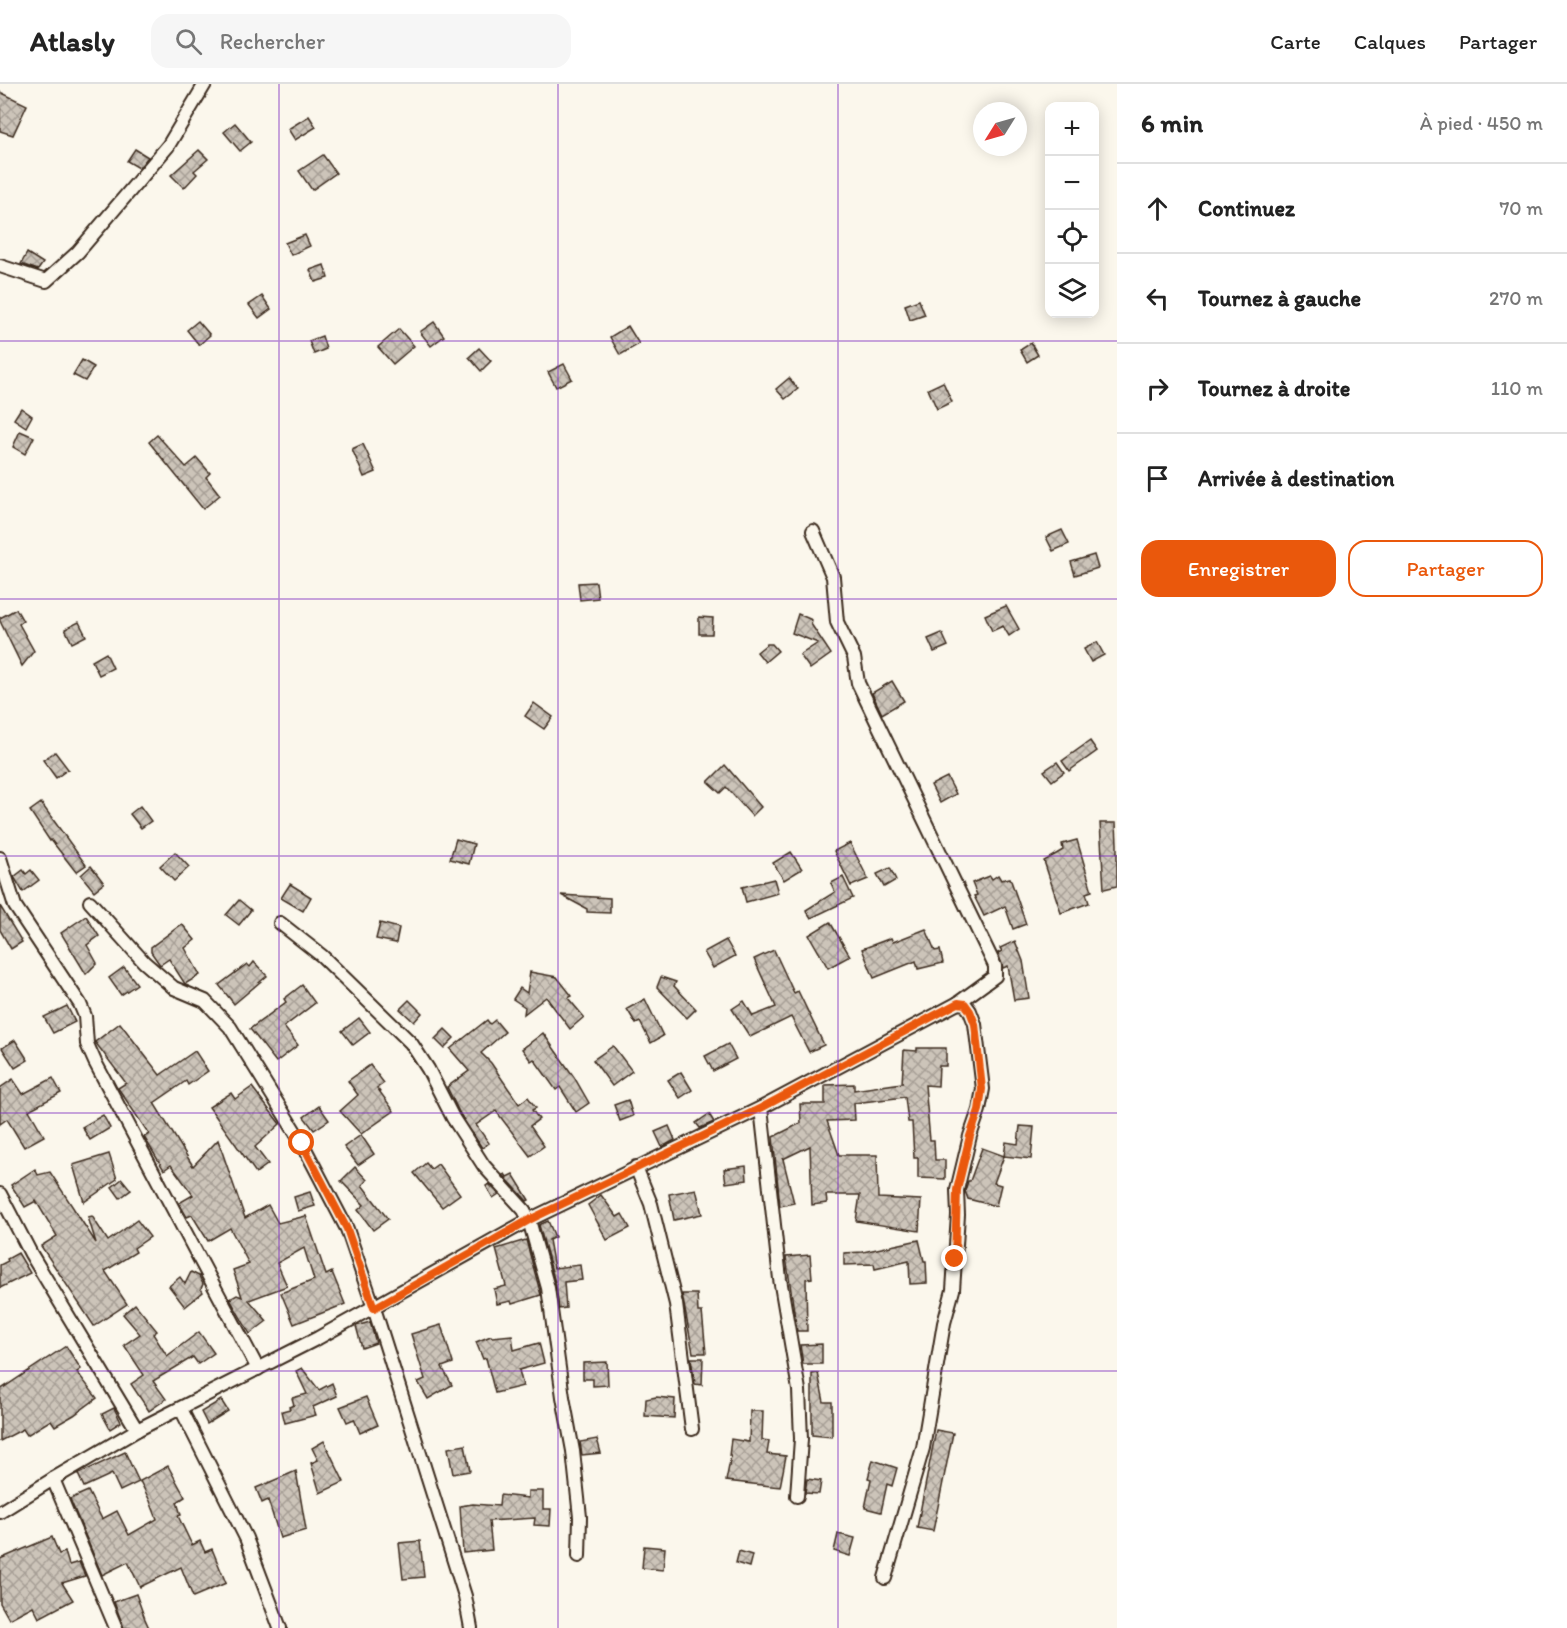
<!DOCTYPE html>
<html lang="fr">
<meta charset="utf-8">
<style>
:root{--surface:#fff;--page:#f6f6f6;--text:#222;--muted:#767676;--line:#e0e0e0;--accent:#ea580c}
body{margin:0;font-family:Itim,sans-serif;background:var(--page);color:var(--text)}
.controls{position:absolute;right:18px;top:18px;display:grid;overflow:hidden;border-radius:12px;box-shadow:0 3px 15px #0003}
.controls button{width:54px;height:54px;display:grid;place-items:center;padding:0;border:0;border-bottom:2px solid var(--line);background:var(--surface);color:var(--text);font:30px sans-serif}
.compass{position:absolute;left:973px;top:18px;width:54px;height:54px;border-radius:50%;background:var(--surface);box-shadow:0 3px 15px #0003;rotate:233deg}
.stop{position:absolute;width:18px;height:18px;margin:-14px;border:4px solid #ea580c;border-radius:50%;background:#fff}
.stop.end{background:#ea580c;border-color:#fff;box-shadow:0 2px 6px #0008}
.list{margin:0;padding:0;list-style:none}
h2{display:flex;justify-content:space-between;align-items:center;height:78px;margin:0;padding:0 24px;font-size:26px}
h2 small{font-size:20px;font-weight:400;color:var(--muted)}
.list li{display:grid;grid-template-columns:39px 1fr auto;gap:18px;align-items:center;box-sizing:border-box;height:90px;padding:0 24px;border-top:2px solid var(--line)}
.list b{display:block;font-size:22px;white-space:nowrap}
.list em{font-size:20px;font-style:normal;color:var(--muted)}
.actions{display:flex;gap:12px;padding:18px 24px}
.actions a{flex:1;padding:14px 0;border:2px solid var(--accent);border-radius:18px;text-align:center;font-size:21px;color:var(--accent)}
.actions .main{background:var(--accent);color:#fff}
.icon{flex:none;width:33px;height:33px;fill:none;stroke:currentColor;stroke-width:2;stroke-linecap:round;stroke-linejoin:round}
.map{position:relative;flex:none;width:1117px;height:1544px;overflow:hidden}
header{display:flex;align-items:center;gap:36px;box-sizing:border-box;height:84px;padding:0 30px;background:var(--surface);border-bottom:2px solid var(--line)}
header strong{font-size:28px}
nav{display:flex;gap:33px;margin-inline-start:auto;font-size:21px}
.search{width:420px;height:54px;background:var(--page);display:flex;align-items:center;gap:15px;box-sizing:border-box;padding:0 21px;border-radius:18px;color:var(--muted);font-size:22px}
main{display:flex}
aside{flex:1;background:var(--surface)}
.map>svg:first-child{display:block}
.building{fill:url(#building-cross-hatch);stroke:#3b2a1e;stroke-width:1.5}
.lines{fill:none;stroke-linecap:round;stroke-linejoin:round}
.street-casing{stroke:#3b2a1e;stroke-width:16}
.street{stroke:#fbf7ec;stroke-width:12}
.route{stroke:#ea580c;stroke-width:8}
.grid{fill:none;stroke:#7b2cbf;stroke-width:1.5;stroke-opacity:0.55}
</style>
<header>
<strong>Atlasly</strong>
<div class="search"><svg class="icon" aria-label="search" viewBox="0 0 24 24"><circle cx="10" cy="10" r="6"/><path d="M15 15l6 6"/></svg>Rechercher</div>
<nav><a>Carte</a><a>Calques</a><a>Partager</a></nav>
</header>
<main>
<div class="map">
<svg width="1117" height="1544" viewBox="0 0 1117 1544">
<defs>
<pattern id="building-cross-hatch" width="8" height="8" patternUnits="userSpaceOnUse" patternTransform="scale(1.5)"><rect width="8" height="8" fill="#ccc4b9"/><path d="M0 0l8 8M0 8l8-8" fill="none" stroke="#a79f96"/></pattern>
</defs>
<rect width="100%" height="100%" fill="#fbf7ec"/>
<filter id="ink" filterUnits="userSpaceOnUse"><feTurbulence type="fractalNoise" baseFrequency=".0167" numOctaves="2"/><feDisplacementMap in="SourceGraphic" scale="12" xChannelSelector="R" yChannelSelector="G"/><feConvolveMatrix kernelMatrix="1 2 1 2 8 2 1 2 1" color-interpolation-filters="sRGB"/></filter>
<g filter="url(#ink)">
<!-- building -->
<g class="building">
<path d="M0,8l27,13 -14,30 -13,-4z"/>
<path d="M309,32l7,11 -21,13 -7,-11z"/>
<path d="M235,39l16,19 -11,9 -16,-19z"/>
<path d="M135,65l13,8 -9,11 -12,-7z"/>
<path d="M199,66l9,9 -14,12 3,3 -13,14 -13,-13z"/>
<path d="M323,71l13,18 -24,17 -13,-19z"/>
<path d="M305,151l5,11 -19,9 -6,-12z"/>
<path d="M27,169l16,10 -5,7 -17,-6z"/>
<path d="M324,181l4,13 -13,4 -5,-12z"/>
<path d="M262,212l9,13 -12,9 -10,-13z"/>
<path d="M919,216l6,15 -15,5 -5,-15z"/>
<path d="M198,237l12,14 -11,10 -12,-15z"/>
<path d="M434,238l10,14 -13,10 -11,-14z"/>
<path d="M628,242l11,18 -19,11 -10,-18z"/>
<path d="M399,245l15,17 -21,18 -15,-17z"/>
<path d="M322,252l4,13 -12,5 -5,-13z"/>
<path d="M1031,259l7,12 -11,7 -7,-12z"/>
<path d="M479,264l12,13 -10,10 -12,-14z"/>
<path d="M82,276l12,7 -9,14 -12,-6z"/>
<path d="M564,280l8,15 -16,8 -8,-15z"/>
<path d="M789,294l9,11 -13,10 -9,-10z"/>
<path d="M943,298l9,20 -15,7 -9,-20z"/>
<path d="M21,324l11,8 -6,11 -12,-8z"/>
<path d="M20,347l14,6 -9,17 -12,-7z"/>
<path d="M157,351l29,32 11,-9 13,15 -4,4 14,18 -17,14 -54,-67z"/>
<path d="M363,360l13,28 -12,5 -12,-28z"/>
<path d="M1062,446l7,14 -16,7 -7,-14z"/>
<path d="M1094,471l4,13 -23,7 -4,-13z"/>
<path d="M596,498l2,16 -18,2 -2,-17z"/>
<path d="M1006,522l13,23 -10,7 -6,-10 -11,5 -7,-16z"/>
<path d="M16,525l7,12 -4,3 15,27 -12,15 -22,-45v-3z"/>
<path d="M798,530l14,6 -1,4 20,30 -21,15 -10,-14 18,-12 -26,-10z"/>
<path d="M699,533l14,1 -1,16h-13z"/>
<path d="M79,538l7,14 -14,7 -7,-14z"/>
<path d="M942,549l6,13 -14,6 -6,-13z"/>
<path d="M1097,558l7,13 -13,7 -7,-13z"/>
<path d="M767,560h5l6,7 -13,11 -8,-10z"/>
<path d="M106,569l7,15 -14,7 -7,-14z"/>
<path d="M892,597l12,20 -22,13 -10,-21z"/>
<path d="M534,619l19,14 -9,12 -19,-13z"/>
<path d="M1090,657l7,10 -28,20 -7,-10z"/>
<path d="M55,668l13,17 -12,9 -13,-18z"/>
<path d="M1057,678l7,10 -12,9 -8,-10z"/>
<path d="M725,681l36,42 -9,9 -26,-29 -6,6 -12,-11z"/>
<path d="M947,693l9,17 -16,9 -9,-18z"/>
<path d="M41,719l45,62 -10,7 -25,-32 -1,1 -20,-30z"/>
<path d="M140,722l11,15 -10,7 -11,-14z"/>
<path d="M1100,739h16l1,21v42l-13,3z"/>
<path d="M456,755l18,5 -5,20 -19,-5z"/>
<path d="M1077,756l15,51 -6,2 3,10 -28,10 -17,-52 19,-11 -1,-6z"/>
<path d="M850,759l18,36 -17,7 -17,-35z"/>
<path d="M175,768l14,15 -15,14 -14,-15z"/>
<path d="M791,768l11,17 -18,11 -11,-17z"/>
<path d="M91,782l13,17 -10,8 -13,-16z"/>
<path d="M890,784l6,12 -12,7 -7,-13z"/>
<path d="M23,786l3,4 5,-4 8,10 -16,12 -9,-15z"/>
<path d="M998,791l3,5 9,-2 16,46 -13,5 -8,-23 -21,10 -10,-20 3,-1 -5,-12 18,-7 2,3z"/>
<path d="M843,793l10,21 -42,20 -5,-8 29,-18 -4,-9z"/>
<path d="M774,795l4,14 -32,9 -4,-15z"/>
<path d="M290,800l21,13 -8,14 -22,-13z"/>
<path d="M561,811l49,3v15l-23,-1v-3z"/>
<path d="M239,816l12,10 -12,15 -13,-10z"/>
<path d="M0,822l22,36 -11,7 -11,-19z"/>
<path d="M86,832l13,20 -12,9 10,18 -11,11 -25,-41z"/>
<path d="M830,838l20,34 -22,12 -19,-33z"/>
<path d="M380,839l19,5 -3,15 -20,-4z"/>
<path d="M182,840l13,16 -10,8 15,27 -15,9 -16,-25 -9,6 -9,-13v-5z"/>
<path d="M926,845l9,22 5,-1 3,13 -25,6 -2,-8 -42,17 -12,-29 29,-11 2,4z"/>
<path d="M726,856l9,16 -22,12 -9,-16z"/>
<path d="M1015,857l8,20 6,37 -15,2 -6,-34 -5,2 -5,-15 4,-2 -2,-3z"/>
<path d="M774,866l20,43 4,-2 26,54 -15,7 -18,-35 -41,20 -18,-28 12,-8 9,15 23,-9 -22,-48z"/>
<path d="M254,878l13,14 -33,28 -15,-19 28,-21 3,3z"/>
<path d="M124,883l13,17 -16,11 -12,-17z"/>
<path d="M530,888l27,5 15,19 -4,2 16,19 -14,12 -24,-32 -22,17 1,-7 -12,-8 7,-11 7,5z"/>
<path d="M661,893l15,5 -2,4 22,23 -9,9 -30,-31z"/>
<path d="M302,901l13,18 -31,24 14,18 -22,17 -26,-33 36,-27 -2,-3z"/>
<path d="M645,915l18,37 -12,7 -11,-21 -4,2 -9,-15z"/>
<path d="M409,916l13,13 -8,9 -14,-13z"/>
<path d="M67,922l8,16 -22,11 -9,-16z"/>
<path d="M359,934l11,14 -17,13 -11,-14z"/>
<path d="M487,936l3,4 5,-4 10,12 -24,21 10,10 28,41 9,-7 8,11 -4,2 7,9 -9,7 14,20 -14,10 -34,-45 -20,14 13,18 -7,5 -22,-34 -13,-27 22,-16 -19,-22z"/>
<path d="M120,939l40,52 35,-24 13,20 -20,14 -2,-4 -32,22 39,63 25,-26 27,78 23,-13 10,18 28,-7 20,59 6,-3 13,32 -51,20 -13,-31 33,-13 -10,-32 -27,15 10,23 -38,14 18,21 -17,13 -20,-35 7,-4 5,2 -9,-27 16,-6 -19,-36 -22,13 -16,-26 -5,2 -8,-14 14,-8 -22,-30 -7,5 -20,-33 5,-3 -31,-46 8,-5 -31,-41z"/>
<path d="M445,945l9,9 -10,10 -9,-9z"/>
<path d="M543,949l31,44 15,26 -13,9 -16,-25 -4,3 -22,-31 -3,2 -9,-12z"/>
<path d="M15,956l13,20 -13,8 -13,-20z"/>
<path d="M728,960l8,15 -23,12 -8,-15z"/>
<path d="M613,962l19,25 -20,15 -19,-26z"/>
<path d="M917,964h29v18h-7l-1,20 -13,-1 5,55h4l1,20h10v19l-27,-1v-20h-4l-2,-36h-4l-3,-25 -51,6 1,17 -28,1 12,34h38l1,43 43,2 -2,31 -63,-10 4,-26h-34l1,8 -15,2 -2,-59 -27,13 11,44 -14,3 -7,-69 28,-14 -1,-19h25v-19l29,-1v6l48,-7 2,-33 13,1z"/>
<path d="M370,981l14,18 -7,5 17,23 -33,23 -21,-23 18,-16 -10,-14z"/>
<path d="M681,988l11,18 -12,8 -12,-18z"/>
<path d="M53,994l8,15 -32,17 15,26 -20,11 -17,-28 -7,5v-36l13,-9 10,15z"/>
<path d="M252,1003l28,37 -25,23 13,17 -12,9 -47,-66 22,-14 4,6z"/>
<path d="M628,1016l5,16 -13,5 -6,-16z"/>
<path d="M319,1022l10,14 -15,10 -10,-13z"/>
<path d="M709,1030l5,8 -14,6 -4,-5z"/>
<path d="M103,1031l7,13 -20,12 -8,-13z"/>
<path d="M669,1042l6,14 -13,7 -7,-15z"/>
<path d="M1020,1042l14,1 -3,32 -27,-3 -10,27 7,2 -5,21 -28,-7 -3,-8 3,-10h2l12,-33 22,8 2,-14 12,2z"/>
<path d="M361,1051l13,19 -16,11 -14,-18z"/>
<path d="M109,1070l8,25 -33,23 -11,-37z"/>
<path d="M426,1079l5,6 7,-5 22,30 -18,13 -28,-34z"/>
<path d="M746,1082l1,14 -21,3 -2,-14z"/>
<path d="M355,1083l12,13 -5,5 26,34 -15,11 -15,-20 6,-5 -23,-24z"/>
<path d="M35,1085l3,6 12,-3 46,71 -8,-26 4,-1 16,25 29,-21 13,17 -16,11 2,4 -31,19 22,33 -33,22 -53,-80 16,-10 -21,-35 -11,6 -14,-22z"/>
<path d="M505,1090l2,3 6,-3 16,26 -2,1 -24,-26z"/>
<path d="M122,1095l9,11 -11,8 -8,-11z"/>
<path d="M489,1100l10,10 -6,4 -7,-12z"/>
<path d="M696,1105l6,25 -28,6 -5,-26z"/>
<path d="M310,1108l5,14 -17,5 -4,-14z"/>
<path d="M601,1111l16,22 5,-3 8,14 -23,12 -19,-35z"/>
<path d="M548,1137l7,16 -6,3 5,28 26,-3 2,15 -18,2 2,26 -7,1 -3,-23 -17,-61z"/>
<path d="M526,1156l15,55 -29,9 -1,-3 -14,3 -3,-15 12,-3 -10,-37z"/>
<path d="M919,1156l5,21h2l1,22 -17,1 -1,-23 -34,8 -1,-5 -30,1v-12l19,-1z"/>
<path d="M18,1169l12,20 -30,15v-23l8,-4 -1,-2z"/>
<path d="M810,1171l2,23 -6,1 1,52h-10l-11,-74z"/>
<path d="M191,1188l8,4 4,8 -2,5 2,3 -18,15 -16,-21 11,-9 5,7z"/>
<path d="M682,1210h15l1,18h4l4,41h-13z"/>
<path d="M135,1220l22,27 -4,3 14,22 32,-24 15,21 -16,11 -5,-7 -40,24 13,18 -17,12 -18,-27 13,-9 -20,-30 16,-11 -17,-20z"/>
<path d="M370,1238l6,21 -14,5 -6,-22z"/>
<path d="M441,1241l12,38 -11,4 10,18 -24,14 -10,-17 7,-3 -14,-45z"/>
<path d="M512,1251l2,15 25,-7 5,20 -25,7 4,16 -28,7 -9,-35 -3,1 -7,-17 15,-6 1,1z"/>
<path d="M822,1260v20h-19l-3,-19z"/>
<path d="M66,1262l15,23 -4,3 20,26 -23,17 -19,11 -4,-6 -24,15 -4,-6 -23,12v-51z"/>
<path d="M691,1274h12l-1,27 -7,-1z"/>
<path d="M607,1278l1,23 -15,1v-7h-10v-16z"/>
<path d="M302,1284l17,22 13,-7 5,13 -24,11 3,8 -31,8 -3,-12 8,-2 -1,-2 5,-2 -2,-7 15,-4 -11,-23z"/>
<path d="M818,1289l6,29h8v35l-20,-2v-61z"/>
<path d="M366,1313l12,28 -18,8 -6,-14 -7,3 -7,-15z"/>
<path d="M656,1313l19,2 -1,19 -29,-2 1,-17z"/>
<path d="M221,1316l7,11 -21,13 -6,-12z"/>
<path d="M114,1324l7,14 -11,7 -8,-15z"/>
<path d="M750,1327h13l-1,29 7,1 -2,13 19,2 -6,31 -54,-6 5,-25h-2l2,-17 18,3z"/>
<path d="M936,1346l17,3 -20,98 -16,-3z"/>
<path d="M597,1355l4,14 -19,2 -2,-13z"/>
<path d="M324,1357l20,41 -24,11 -9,-30 7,-3 -6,-12z"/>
<path d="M465,1361l5,26 -17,3 -5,-26z"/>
<path d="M125,1368l14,30 -19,9 -8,-17 -28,13 -6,-13z"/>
<path d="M873,1376l24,8 -5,18 -5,-2 -6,28 -16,-4 6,-29 -3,-1z"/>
<path d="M168,1382l17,31 -8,5 4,13 -3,1 14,29 8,-4 5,11 7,-3 14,34 -33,14 -12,-30 -41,20 -12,-25 -26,13 -32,-76 18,-8 14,28 15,-8 12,24 28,-16 -7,-18 -10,-20z"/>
<path d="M296,1387l10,59 -26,8 -12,-38 -6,3 -6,-15z"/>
<path d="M807,1395l14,2 -2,13 -14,-1z"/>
<path d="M528,1407h15v18h8l-1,17 -16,-1 1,-7 -46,3 3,29 -29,3 -3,-47 13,-2 26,2 1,-11 28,3z"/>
<path d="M838,1450l17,4 -5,18 -16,-5z"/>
<path d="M52,1453l7,17 6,-2 4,13 10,-3 6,14 -23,7 11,17 -34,18 -6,-12 -24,13 -9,-16v-44z"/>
<path d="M420,1457l4,36 -21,2 -4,-36z"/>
<path d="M644,1462l21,2 -2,22 -21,-2z"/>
<path d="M739,1467l13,4 -3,12 -13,-4z"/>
<path d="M136,1510l9,25 4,9h-25l-10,-26z"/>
</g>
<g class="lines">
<defs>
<g id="street">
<path d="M0,182l46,15 32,-29 90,-106 37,-62"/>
<path d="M0,774l15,48 65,98 5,12 2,28 8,18 163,307"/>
<path d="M90,818l54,60 30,26 31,13 25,26 72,116 45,86 27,79 91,288 6,32"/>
<path d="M280,839l42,33 89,87 17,26 25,49 31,48 40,44 5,10 19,68 15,109 10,54 7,66 -1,39"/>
<path d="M761,1024l19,171 19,111 2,49 -4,57"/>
<path d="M636,1083l15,37 25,100 16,125"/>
<path d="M0,1110l31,60 106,176"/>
<path d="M181,1325l65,129 34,90"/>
<path d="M53,1395l63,149"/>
<path d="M0,1428l53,-33 84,-49 181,-92 211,-118 232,-112 197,-105 37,-27v-10l-137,-283 -4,-26 -17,-35 -4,-45 -20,-46"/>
<path d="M885,1494l38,-130 21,-125 9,-33 5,-75 -1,-25 13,-54 9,-26 4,-21 -8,-65 -5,-13 -5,-7 -7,-1"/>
</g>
</defs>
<!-- street casing -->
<use href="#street" class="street-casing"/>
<!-- street -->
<use href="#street" class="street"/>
</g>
</g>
<g class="lines" filter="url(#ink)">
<!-- route -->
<path class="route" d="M302,1059l45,86 27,79 155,-88 232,-112 197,-105 7,1 5,7 5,13 7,65 -3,21 -9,26 -13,54 -2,69"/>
</g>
<!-- grid -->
<path class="grid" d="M279,0v1544M558,0v1544M838,0v1544M0,257h1117M0,515h1117M0,772h1117M0,1029h1117M0,1287h1117"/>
</svg>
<div class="controls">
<button>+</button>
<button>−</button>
<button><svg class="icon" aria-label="locate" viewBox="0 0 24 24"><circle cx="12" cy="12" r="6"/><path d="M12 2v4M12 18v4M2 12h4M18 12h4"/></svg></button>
<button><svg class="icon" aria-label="layers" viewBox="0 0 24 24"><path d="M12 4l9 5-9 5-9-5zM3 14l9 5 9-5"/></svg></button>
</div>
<svg class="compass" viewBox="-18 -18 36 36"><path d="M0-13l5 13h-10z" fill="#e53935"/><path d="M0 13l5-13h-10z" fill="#767676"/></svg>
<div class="stop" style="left:302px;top:1059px"></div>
<div class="stop end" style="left:955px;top:1175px"></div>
</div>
<aside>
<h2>6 min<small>À pied · 450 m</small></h2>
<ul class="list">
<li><svg class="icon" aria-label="ahead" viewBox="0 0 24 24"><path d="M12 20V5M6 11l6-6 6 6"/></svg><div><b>Continuez</b></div><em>70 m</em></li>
<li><svg class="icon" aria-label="left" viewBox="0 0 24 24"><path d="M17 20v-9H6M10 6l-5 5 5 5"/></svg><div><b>Tournez à gauche</b></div><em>270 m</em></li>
<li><svg class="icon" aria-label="right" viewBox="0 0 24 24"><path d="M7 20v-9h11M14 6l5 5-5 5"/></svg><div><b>Tournez à droite</b></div><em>110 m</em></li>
<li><svg class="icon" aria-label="arrive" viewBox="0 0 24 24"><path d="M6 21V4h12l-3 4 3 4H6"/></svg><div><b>Arrivée à destination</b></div></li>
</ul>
<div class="actions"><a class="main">Enregistrer</a><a>Partager</a></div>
</aside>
</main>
